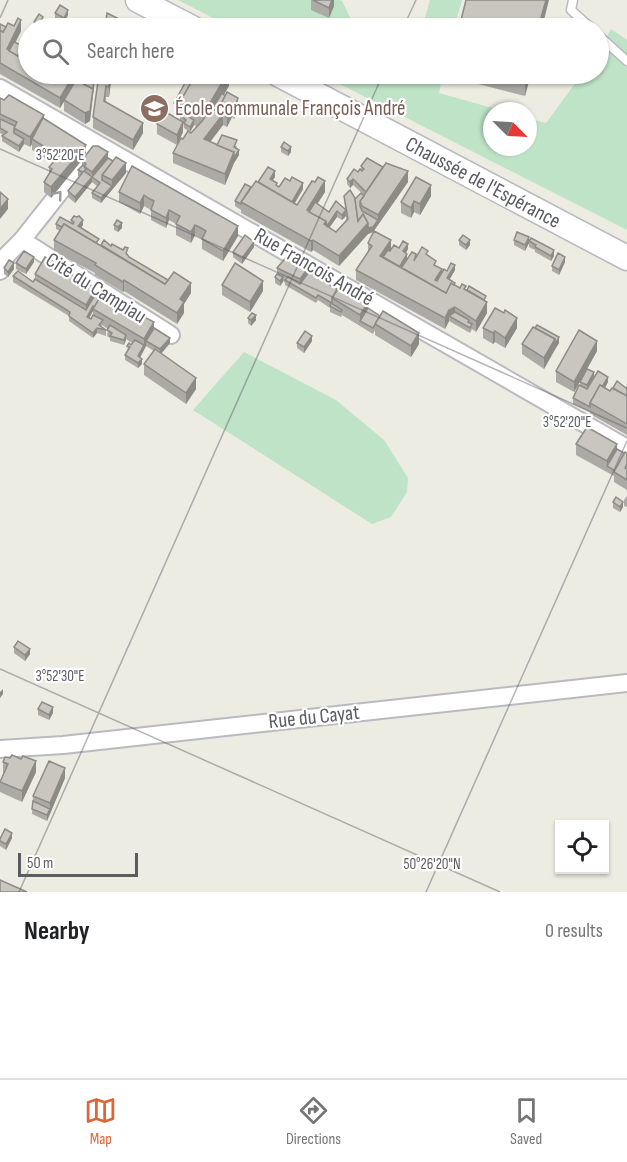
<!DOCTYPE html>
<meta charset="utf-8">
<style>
:root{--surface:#fff;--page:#f2f2f2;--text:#202124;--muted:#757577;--line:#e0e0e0;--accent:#df6536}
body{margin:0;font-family:"Sofia Sans Condensed",sans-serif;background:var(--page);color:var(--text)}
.controls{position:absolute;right:18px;bottom:18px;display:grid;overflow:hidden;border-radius:0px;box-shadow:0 2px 4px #0004}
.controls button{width:54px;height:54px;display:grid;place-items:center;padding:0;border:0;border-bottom:2px solid var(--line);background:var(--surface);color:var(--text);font:30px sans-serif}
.compass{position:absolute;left:483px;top:102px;width:54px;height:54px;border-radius:50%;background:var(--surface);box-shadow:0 2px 4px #0004;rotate:114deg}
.scale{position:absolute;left:18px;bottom:15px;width:120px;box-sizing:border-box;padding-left:6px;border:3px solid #5a5c62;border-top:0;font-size:16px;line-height:21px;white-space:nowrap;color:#5a5c62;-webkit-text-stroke:4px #fff;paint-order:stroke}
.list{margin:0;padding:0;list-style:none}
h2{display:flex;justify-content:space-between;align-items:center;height:78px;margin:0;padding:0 24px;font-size:26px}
h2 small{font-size:20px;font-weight:400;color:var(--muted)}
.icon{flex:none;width:33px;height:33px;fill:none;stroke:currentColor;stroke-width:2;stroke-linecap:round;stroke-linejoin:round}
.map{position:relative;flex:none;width:627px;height:892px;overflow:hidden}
.search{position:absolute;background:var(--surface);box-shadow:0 2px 4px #0004;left:18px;right:18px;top:18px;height:66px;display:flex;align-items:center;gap:15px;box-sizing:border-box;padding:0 21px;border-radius:33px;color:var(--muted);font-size:22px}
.sheet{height:186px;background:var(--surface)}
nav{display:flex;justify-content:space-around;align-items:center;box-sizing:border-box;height:84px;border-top:2px solid var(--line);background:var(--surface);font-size:16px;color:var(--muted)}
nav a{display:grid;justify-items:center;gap:3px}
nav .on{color:var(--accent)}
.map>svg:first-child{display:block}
.green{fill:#bfe3c7}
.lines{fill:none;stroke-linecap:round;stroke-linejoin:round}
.lane-casing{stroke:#b9bac0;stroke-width:11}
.street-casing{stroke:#b9bac0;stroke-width:20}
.secondary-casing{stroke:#b8b9c0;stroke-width:27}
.lane{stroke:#fff;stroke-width:8}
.street{stroke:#fff;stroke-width:16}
.secondary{stroke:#fff;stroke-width:24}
.wall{fill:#acaaa4;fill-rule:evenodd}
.shaded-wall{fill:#8c8b86}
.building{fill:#c8c6bf;stroke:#8c8b86;stroke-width:1.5}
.oneway{stroke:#9c9da1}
.ticks{fill:none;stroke:#5a5c62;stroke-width:1.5;stroke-opacity:0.45}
.labels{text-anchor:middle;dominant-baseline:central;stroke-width:4.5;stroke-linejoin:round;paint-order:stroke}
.education-label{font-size:21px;fill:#785e54;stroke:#fff;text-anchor:start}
.street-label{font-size:21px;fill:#5a5c62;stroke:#fff}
.ticks-label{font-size:15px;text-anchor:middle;fill:#5a5c62;stroke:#fff;stroke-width:4.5;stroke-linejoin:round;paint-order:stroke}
</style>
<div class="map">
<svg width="627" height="892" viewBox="0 0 627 892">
<rect width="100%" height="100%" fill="#ecece2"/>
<!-- green -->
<g class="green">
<path d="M178,0h161l3,1 11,22 21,5h-141z"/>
<path d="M430,0h32l-8,28h-32z"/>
<path d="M611,29l16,11v190l-307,-156h123l-4,19 64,18h-11v36h36v-29l18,5 36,-49h16l1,-23z"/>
<path d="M244,352l92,48 48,40 24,38 -1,14 -16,25 -19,7 -179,-114z"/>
</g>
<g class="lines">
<defs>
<g id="lane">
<path d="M573,0l-2,10 20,18"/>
<path d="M598,35l29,26"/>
</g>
<g id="street">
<path d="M0,88l627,360"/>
<path d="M22,240l149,95"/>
<path d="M0,271l3,-12 19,-19 72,-91"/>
<path d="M0,749l63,-4 564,-62"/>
</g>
<g id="secondary">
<path d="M138,0l54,28"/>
<path id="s1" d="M278,74l349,184"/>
</g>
</defs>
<!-- lane casing -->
<use href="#lane" class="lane-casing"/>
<!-- street casing -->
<use href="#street" class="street-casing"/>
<!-- secondary casing -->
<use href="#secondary" class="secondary-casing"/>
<!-- lane -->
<use href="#lane" class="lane"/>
<!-- street -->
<use href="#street" class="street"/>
<!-- secondary -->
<use href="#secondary" class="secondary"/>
</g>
<!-- wall -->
<g class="wall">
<path d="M311,0h23v6l-5,12 -18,-8z"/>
<path d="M55,13l13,2 -4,8 -9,-5z"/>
<path d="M34,22h9l-3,6h-3l-3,-1z"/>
<path d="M0,24l6,3 15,4 -6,11 13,32 49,5v1l2,2 8,1 8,-3 -5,41 -5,3 -21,-13v-9l-4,6 -60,-34z"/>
<path d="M99,74h13l-3,23h-3v4l37,32 -10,17 -40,-22v-11z"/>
<path d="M153,74h19l-3,7z"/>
<path d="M451,74h80l-6,22 -74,-19z"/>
<path d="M229,86l-5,9 14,14 -4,10 -2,-2 -5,10 -4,-2 -13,17 7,3 20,1 -1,2 3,7 -5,8 -9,22 -52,-22v-10l15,-22 -4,-3 -1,-5v9l-6,13 -20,-11v-10l23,-4v-3l-6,-3v-11zM194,125l3,2 -6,6 -1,-1z"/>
<path d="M0,98l44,20 42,36 22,4 18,15 -25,30 -9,-5v-5l5,-7 -5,-4 -17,21 -7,-6v-6l12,-15h-2v-6l4,-4v-6l-31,38 -7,-6v-10l5,-8v-7l4,-4 -21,-13v-6l-2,3 -6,-3 -5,8 -17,-11v-5l1,-1 -3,-2z"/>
<path d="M281,147l10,5 -3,4 -7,-4z"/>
<path d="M132,166l106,70 -15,25 -21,-12v-10l-1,-1 -6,-3 -4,8 -15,-8v-11l-7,-4 -3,8 -15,-8v-10l-7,-4 -4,8 -21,-12v-10z"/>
<path d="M361,166l47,16 -35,50 -5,2 -29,32 -26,-16 -2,2 -70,-39v-3l-6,-4v-5l23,-19 17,-5 -2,3 6,7 11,-6 13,8 -8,14 2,2 28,-13 -8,12 12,8 16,-4 -1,-12 11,3 9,-4 -11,-10 -3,3 -3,-4v-5l14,-9zM346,216v4l-10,12 -7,-4 8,-11 5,3z"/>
<path d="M431,196l-11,19 -6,-3 -3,6 -10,-5v-11z"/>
<path d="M71,220l12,5 -2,3 18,16 2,1 10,1 17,8v1l1,2 62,36 -7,11v9l-7,11 -53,-33 -1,1 -28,-17v-2l-41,-22v-11l6,-9 -4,-2v-5l15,-1z"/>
<path d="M114,225l8,3 -4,4 -4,-2z"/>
<path d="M459,240l11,5 -4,5 -7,-5z"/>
<path d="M514,240l15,3 -4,8 -11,-6z"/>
<path d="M529,241l25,15 -3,5 -16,-9v-2l-6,-3z"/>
<path d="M368,243l23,7 8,-2 9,1 -2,4 1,5 21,-2 14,17 13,-3 -6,10 6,5 31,16 1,12 -11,19 -4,-3 -2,4 -21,-12 -4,8 -89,-49v-10l12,-17z"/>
<path d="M254,247l-12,17 -9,-7v-5z"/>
<path d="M34,262l-8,12 -10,-5v-6z"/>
<path d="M565,262l-6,13 -7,-4v-5z"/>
<path d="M54,265l42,28 17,8 41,27 16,15 -9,11 35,35 -10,15 -42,-29v-11l10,-13 -8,-5 -6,12 2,6 -4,4 -13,-8v-5l3,-4 -1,-5 4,-1 1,-2 -6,-4 -2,6 -14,-4v-3l-3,-2 1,-7 -6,-4 -1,2 5,3v6l-9,-3 -4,5 -24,-17v-5l-56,-34v-6l20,6 2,-3v-5zM93,311v4l-2,4 -2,-1z"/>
<path d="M4,268l10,1 -6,8 -4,-3z"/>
<path d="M277,268l32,4 59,37 51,35 -8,13 -36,-22v-5l-2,4 -31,-19 -1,2 -11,-5v-4l-12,-8 -2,3 -31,-18v-2l-2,-2 -3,5 -5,-3v-6l2,-3z"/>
<path d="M222,285l41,6 -13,21 -28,-17z"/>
<path d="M248,318l8,2 -5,6 -3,-3z"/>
<path d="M483,328h34l-12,20 -10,-6 -2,2 -10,-6z"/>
<path d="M312,341l-8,12 -7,-5v-5z"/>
<path d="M559,343l-15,26 -22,-15v-10z"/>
<path d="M597,351l-10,18 7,9 14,4 -3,6 5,3 3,-3h13l1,-1v48l-37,-21v-2l-17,-8v-6l7,-13v-3l-6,10 -18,-10v-11z"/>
<path d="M576,444l41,5 7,4h3v37l-13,-8v-6l-38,-21z"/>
<path d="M627,496v11l-3,-1v-6z"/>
<path d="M613,502l10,5 -3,5 -7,-4z"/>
<path d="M14,647l16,7 -5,7 -11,-8z"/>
<path d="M38,709l15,4 -4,7 -11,-5z"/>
<path d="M10,758l26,14 -14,30 -22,-10v-10l4,-9h-1v-11z"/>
<path d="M65,778l-18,43 -15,-7 1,-18z"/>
<path d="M12,838l-6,12 -6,-4v-7z"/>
</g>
<!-- shaded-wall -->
<g class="shaded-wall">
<path d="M332,0h2v6l-5,12v-10z"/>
<path d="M546,0h3l-7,28h-4z"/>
<path d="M68,10v5l-4,8v-5z"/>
<path d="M43,17v5l-4,6v-4z"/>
<path d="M21,20v11l-12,25 -2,-7z"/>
<path d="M77,74v5l-17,29v-10l13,-22z"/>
<path d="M110,74h2l-3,23v-10z"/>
<path d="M169,74h3l-3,7z"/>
<path d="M227,74v4l2,-2v10l-2,3 -24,41v-15z"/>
<path d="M527,74h4l-6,22v-16z"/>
<path d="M95,75l-5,46 -5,3v-11z"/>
<path d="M238,98v11l-4,10v-11z"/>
<path d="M232,107v10l-5,10v-10z"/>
<path d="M223,114v11l-19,25v-11z"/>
<path d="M44,115v11l-12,13v5l-2,3v-10z"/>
<path d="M194,120v5l-4,7v-5z"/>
<path d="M183,122v10l-6,13v-10z"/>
<path d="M143,123v10l-10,17v-10z"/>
<path d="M24,139v5l-5,8v-6z"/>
<path d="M86,145v10l-35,43v-11z"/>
<path d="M291,147v5l-3,4v-5z"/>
<path d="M239,150v5l-5,8 -9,22v-11l9,-22z"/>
<path d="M108,152v11l-16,14v-5z"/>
<path d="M126,163v10l-25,30v-5l11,-12v-6z"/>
<path d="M275,171v6l-5,7v-5z"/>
<path d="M408,171v11l-35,50 -5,2 -29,32v-10l29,-33 10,-3v-5z"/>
<path d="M92,177v5l-17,21v-6z"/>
<path d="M353,179v6l-3,3v-6z"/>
<path d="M325,181v11l-16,25 -2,-7z"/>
<path d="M303,183v6l-13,22v-5z"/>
<path d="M431,185v11l-11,19v-11z"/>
<path d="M144,195v11l-4,8v-11z"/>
<path d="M8,199v10l-8,10v-10z"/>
<path d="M414,201v11l-3,6v-10z"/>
<path d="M169,210v10l-3,8v-10z"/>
<path d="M337,211v6l-13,18v-11l2,-3z"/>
<path d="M345,211l1,5 -4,4v-5z"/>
<path d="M83,220v5l-5,6v-5z"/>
<path d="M122,223v5l-4,4v-5z"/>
<path d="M195,225v10l-4,8v-11z"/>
<path d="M238,226v10l-15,25v-10z"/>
<path d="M529,237v6l-4,8v-6z"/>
<path d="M313,240v10l-2,2v-11z"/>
<path d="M391,240v11l-11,10v-5z"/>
<path d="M470,240v5l-4,5v-5z"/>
<path d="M254,242v5l-12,17v-6z"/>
<path d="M408,244v5l-5,8v-6z"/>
<path d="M554,250v6l-3,5v-5z"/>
<path d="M407,254v5l-7,12v-5z"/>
<path d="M34,257v5l-8,12v-5z"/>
<path d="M565,257v5l-6,13v-5z"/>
<path d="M14,263v6l-6,8v-5z"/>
<path d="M455,265v5l-8,14v-6z"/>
<path d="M309,267v10l-9,13v-11z"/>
<path d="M442,269v5l-7,11v-5z"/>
<path d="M283,277v5l-3,4v-5z"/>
<path d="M124,280v11l-1,1v-10z"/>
<path d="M263,281v10l-13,21v-10z"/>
<path d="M191,283v10l-7,11v9l-7,11v-11l3,-14z"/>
<path d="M96,288v10l-10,17v-10z"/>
<path d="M368,302v11l-8,8v-6z"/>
<path d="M487,302v11l-11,19v-11z"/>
<path d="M93,306v5l-6,11v-5z"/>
<path d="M455,307v10l-6,-1v5l-4,8v-11l4,-8z"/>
<path d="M256,315v5l-5,6v-6z"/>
<path d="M517,318v10l-12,20v-10z"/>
<path d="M154,322v11l-8,8v5l-8,15v-5l6,-10v-7z"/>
<path d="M97,328v5l-4,5v-5z"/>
<path d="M495,331v11l-2,2v-11z"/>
<path d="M419,333v11l-8,13v-11z"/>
<path d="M126,335v5l-2,5v-5z"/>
<path d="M312,336v5l-8,12v-6z"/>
<path d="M559,337v6l-4,6v-5z"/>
<path d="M170,338v5l-10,12v-6z"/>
<path d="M555,339v10l-11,20v-11z"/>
<path d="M597,341v10l-23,41v-10z"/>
<path d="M142,359v5l-4,4v-5z"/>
<path d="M594,372v6l-7,13v-6z"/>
<path d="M608,377v5l-6,11v-5z"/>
<path d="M196,378v11l-10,15v-11z"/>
<path d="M617,444v11l-10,11v6v-11z"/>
<path d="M623,502v5l-3,5v-5z"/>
<path d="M30,649v5l-5,7v-6z"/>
<path d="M3,689v5l-3,4v-6z"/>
<path d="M53,707v6l-4,7v-5z"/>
<path d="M36,761v11l-14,30v-11z"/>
<path d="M65,768v10l-18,43v-6l3,-6v-6z"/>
<path d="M12,833v5l-6,12v-6z"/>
</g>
<!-- building -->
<g class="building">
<path d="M313,0h19l-3,8z"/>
<path d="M466,0h80l-8,28h-79z"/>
<path d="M60,5l8,5 -4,8 -9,-5z"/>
<path d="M107,13l30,15h-32z"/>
<path d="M39,14l4,3 -4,7 -5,-2z"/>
<path d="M18,18l3,2 -14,29 11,7 6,-10 4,3v25h40l5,2 -13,22 -60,-35v-33l3,2 5,-9 6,3z"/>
<path d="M0,24l6,3 -3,5 -3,-2z"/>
<path d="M25,38l3,2v9l-4,-3 -6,10 -9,-5 5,-9 7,3z"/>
<path d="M68,74h9l-4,7v-5z"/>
<path d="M88,74l7,1 -3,19 1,-5 -14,-7 2,-3 6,4z"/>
<path d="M99,74h11l-1,13 -3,-1 -2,15 39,22 -10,17 -40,-23z"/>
<path d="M190,74h6l-16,28v4l-6,-3z"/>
<path d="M196,74h31l-24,41 -23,-13z"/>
<path d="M498,74h29l-2,6z"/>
<path d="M76,80l17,9 -3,22 -5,2 -21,-13z"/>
<path d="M227,92l11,6 -4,10 -2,-1 -5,10 -4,-3 -19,25 30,13 -9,22 -52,-21 8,-15 2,1 5,-8 3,2 12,-13 7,-12 7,3z"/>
<path d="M222,93l3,3 -8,15 -5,-2z"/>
<path d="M9,95l35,20 -14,22 -16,-9 3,-6 -17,-8v-16l4,2z"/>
<path d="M164,111l19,11 -6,13 -20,-11z"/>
<path d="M181,112l13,8 -4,7 -6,-4 2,-3 -6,-5z"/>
<path d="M43,118l43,27 -35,42 -7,-5 8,-13 -3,-2 10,-11 -27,-17z"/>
<path d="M0,119l15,7 -1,2v5l10,6 -5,7 -17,-10 5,-4 -7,-4z"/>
<path d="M222,135l15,5 -3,7 5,3 -5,8v-6l-17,-7z"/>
<path d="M284,142l7,5 -3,4 -7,-4z"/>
<path d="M93,146h5l10,6 -16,20 -8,-6 2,-2 -4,-4z"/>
<path d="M116,157l10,6 -14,17 -10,-5z"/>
<path d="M108,158l5,3 -11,14v5l10,6 -11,12 -9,-5 8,-10 -8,-6z"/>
<path d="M367,158l16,9 -17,25 -13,-13 -3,3 -3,-3 7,-10 4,3 2,-3 2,2 2,-2 -3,-3z"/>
<path d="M386,163l22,8 -30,44 -16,-9 -2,-5z"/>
<path d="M83,165l3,4 -2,2 8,6 -17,20 -7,-6 15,-19 -5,-2z"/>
<path d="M132,166l106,60 -15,25 -21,-12 4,-8 -5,-3 -6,-3 -4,7 -15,-8 4,-8 -11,-6 -3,8 -15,-8 3,-9 -4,-2 -6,-4 -4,8 -21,-11z"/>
<path d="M268,167l7,4 -5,8 7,4 -1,2 3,2 6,-9 5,3 2,-4 11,6 -11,19 -34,-20z"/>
<path d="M318,177l7,4 -18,29 19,11 -2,3 12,8 12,-13 -4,-23 6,-6 5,8 3,23 5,-7 5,9 -29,33 -26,-16 -2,1 -70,-39 15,-21 41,24 15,-24 3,1z"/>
<path d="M416,177l15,8 -11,19 -6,-3 -3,7 -10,-6z"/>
<path d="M245,184l6,3 -10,15v2l-6,-3z"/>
<path d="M0,192l8,7 -8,10z"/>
<path d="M361,193l3,3 -4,5v5l2,5 16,9 -5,7 -5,1v-5l-5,-9 -5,7 -3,-22z"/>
<path d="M336,201l10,9 -4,5 -5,-4 -10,15 -1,-5 -17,-9 6,-10 14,10z"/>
<path d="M74,216l3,1 2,-1 4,4 -5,6 21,13 -3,4 -32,-19 -2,3 -6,-3 4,-7 13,7 1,-2 -3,-2z"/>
<path d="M117,220l5,3 -4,4 -4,-2z"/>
<path d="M64,224l101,60 9,-12 17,11 -11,16 4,3 -7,11 -53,-33 -1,2 -28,-17 1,-2 -42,-23z"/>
<path d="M374,231l17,9 -11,16 66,37 5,-10 9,5 2,-4 4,2 -2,3 23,13 -11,19 -21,-14 -6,3 -4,8 -89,-48 16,-24 -4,-3z"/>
<path d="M517,232l12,5 -4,8 -11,-5z"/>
<path d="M245,235l9,7 -12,16 -9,-6z"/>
<path d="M463,235l7,5 -4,5 -7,-5z"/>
<path d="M531,238l23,12 -3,6 -16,-9 1,-2 -7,-4z"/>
<path d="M104,240l7,6 1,-2 11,6 2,-3 3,1 -2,5 3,4 39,23 -3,4 -64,-39z"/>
<path d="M403,241l5,3 -5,7 4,3 -7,12 2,1 10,-15 4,2 -2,7 8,-14 6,4 -2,3 10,7 -2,4 8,4 -7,11 2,1 7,-12 3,2 4,-8 4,2 -8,13 8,5 -1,2 -3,-2 -5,10 -63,-36 5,-7 2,1 4,-6 5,3z"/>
<path d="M24,251l10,6 -8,12 -10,-6z"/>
<path d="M558,253l7,4 -6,13 -7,-4z"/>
<path d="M288,255l21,12 -9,12 -23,-11z"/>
<path d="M45,257l9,5 -1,2 43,24 -10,17 -51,-31z"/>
<path d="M9,260l5,3 -6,9 -4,-4z"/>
<path d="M235,263l28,18 -13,21 -28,-17z"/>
<path d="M18,271l15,11 2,-3 51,31 10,-17 5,3 -6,11 -2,-1 -6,11 4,2 2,-4 10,5 -4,5 7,5 -9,-2 -4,5 -24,-17 1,-4 -57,-36z"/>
<path d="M309,272l28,17 -5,9v5l-14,-8 -2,3 -31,-18 3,-3 12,7z"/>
<path d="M277,274l6,3 -3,4 -5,-4z"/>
<path d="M340,286l28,16 -8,13 -28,-17z"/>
<path d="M469,286l17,10 -2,4 -17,-10z"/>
<path d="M103,292l10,6 -2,2 43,22 -10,17 -51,-30z"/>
<path d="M331,303l11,7 -1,2 -11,-6z"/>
<path d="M368,308l12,8 -7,12 -13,-7z"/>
<path d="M495,308l9,5 1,-3 12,8 -12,20 -10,-7 -2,2 -10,-5z"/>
<path d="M383,311l36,22 -8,13 -36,-22z"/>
<path d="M455,312l14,8 -1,2 4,2 -2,4 -21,-12z"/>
<path d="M252,313l4,2 -5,5 -3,-2z"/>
<path d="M110,325l16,10 -2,5 -14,-4 2,-3 -5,-3z"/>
<path d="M537,325l22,12 -4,7v-5l-20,-11z"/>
<path d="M533,327l22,12 -11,19 -22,-14z"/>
<path d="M154,328l16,10 -10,11 -14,-8z"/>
<path d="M579,330l18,11 -23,41 -18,-11z"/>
<path d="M305,331l7,5 -8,11 -7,-4z"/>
<path d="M135,340l9,5 -6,11 4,3 -4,4 -13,-8 5,-8 -3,-1 2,-3 2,2z"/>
<path d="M155,349l41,29 -10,15 -42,-29z"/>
<path d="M587,369l7,3 -7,13 -7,-3z"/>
<path d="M598,371l10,6 -6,10 -2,-2 -10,18v4l-17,-9 6,-13 8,4z"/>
<path d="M617,381l9,7 1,-1v9l-14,-8z"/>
<path d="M600,385l10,6 2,-3 15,8v28l-37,-21z"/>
<path d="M587,427l30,17 -10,17 -31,-17z"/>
<path d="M617,449l7,4 -9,18 -8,-5z"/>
<path d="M625,452l2,1v11l-2,4 2,1v11l-13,-8z"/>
<path d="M616,497l7,5 -3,5 -7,-5z"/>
<path d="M18,641l12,8 -5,6 -11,-8z"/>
<path d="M42,702l11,5 -4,8 -11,-6z"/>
<path d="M12,755l9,4 2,-3 13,5 -14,30 -22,-9 8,-18 -5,-2 2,-5 5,1z"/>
<path d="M49,761l16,7 -15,35 -17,-7z"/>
<path d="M33,801l17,8 -3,6 -15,-6z"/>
<path d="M5,829l7,4 -6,11 -6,-3v-2z"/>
<path d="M0,880l27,12h-27z"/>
</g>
<!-- one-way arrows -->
<defs><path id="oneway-chevron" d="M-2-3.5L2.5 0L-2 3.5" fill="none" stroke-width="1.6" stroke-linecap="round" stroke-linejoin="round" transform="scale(1.5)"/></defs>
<use class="oneway" href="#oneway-chevron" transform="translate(58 195) rotate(-51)"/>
<!-- ticks -->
<path class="ticks" d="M0,18l8,-18M403,28l13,-28M0,149l627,279M0,669l500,223M19,892l364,-818M426,892l201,-451"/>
<!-- icons -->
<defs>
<symbol id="school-disc" viewBox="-11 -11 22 22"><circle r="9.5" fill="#8d6e63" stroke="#fff"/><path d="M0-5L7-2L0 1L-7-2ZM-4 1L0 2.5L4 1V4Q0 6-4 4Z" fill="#fff"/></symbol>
</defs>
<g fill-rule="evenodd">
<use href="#school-disc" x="138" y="92" width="33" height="33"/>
</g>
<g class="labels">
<!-- education labels -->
<g class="education-label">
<text x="175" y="108">École communale François André</text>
</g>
<!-- street labels -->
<g class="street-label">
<text stroke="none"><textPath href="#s1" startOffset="232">Chaussée de l'Espérance</textPath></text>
<text transform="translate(314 267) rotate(30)">Rue Francois André</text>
<text transform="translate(96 288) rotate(32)">Cité du Campiau</text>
<text transform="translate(314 717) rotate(-6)">Rue du Cayat</text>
</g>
</g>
<g class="ticks-label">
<text x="60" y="160">3°52'20"E</text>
<text x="567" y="427">3°52'20"E</text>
<text x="60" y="681">3°52'30"E</text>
<text x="432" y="869">50°26'20"N</text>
</g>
</svg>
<div class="controls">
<button><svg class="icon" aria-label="locate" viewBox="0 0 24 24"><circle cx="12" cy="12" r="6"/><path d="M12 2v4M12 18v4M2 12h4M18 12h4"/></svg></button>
</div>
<svg class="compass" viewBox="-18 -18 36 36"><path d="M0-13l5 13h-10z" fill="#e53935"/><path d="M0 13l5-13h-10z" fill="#757577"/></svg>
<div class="scale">50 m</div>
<div class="search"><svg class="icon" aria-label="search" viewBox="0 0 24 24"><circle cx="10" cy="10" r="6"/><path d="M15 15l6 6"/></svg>Search here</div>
</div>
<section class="sheet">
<h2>Nearby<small>0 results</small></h2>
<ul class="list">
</ul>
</section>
<nav>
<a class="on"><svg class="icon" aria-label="map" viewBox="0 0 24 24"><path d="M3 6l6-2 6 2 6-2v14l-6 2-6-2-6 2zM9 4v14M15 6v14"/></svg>Map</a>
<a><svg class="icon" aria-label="directions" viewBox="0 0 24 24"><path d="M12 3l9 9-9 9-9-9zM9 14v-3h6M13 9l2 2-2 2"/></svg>Directions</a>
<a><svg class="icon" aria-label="saved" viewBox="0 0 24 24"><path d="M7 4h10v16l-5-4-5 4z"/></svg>Saved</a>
</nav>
